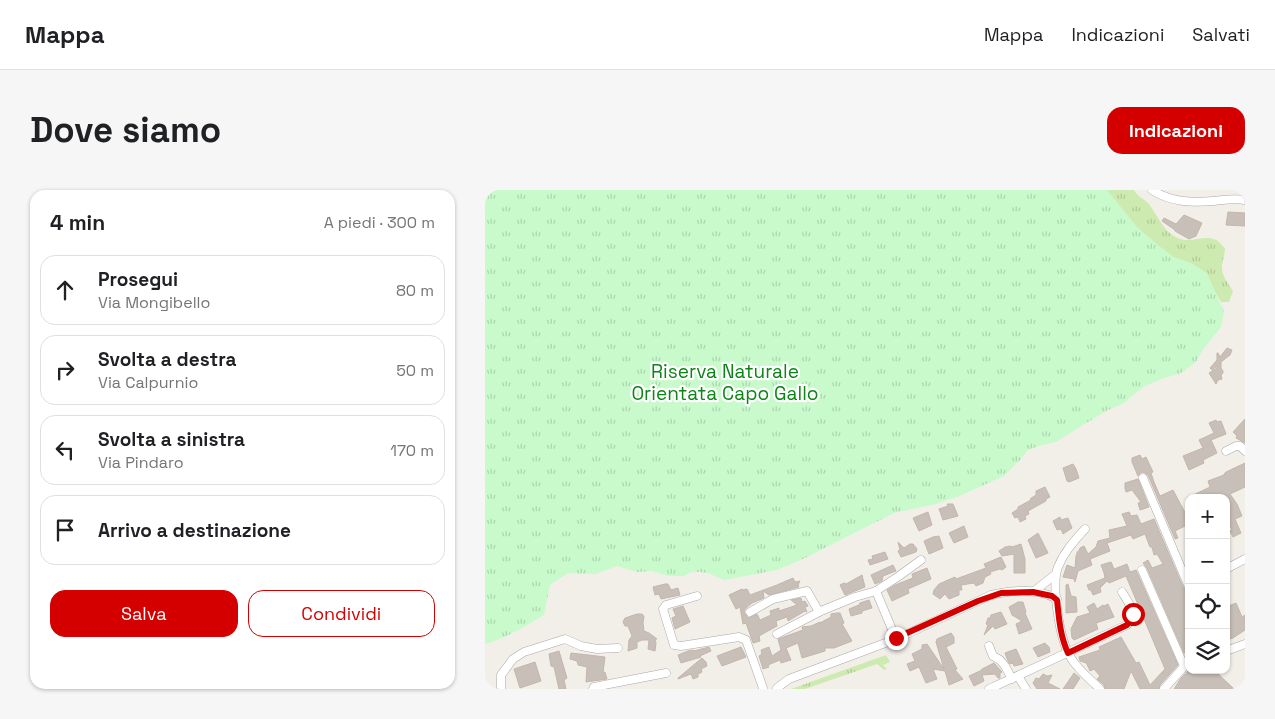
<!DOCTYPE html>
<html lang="it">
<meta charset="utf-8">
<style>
:root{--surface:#fff;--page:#f6f6f6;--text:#202124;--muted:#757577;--line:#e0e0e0;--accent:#d40000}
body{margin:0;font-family:"Space Grotesk",sans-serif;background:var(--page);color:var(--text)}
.controls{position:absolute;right:15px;bottom:15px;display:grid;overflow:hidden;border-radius:10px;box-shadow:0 1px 4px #0004}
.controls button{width:45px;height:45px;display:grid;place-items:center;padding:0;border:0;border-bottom:1px solid var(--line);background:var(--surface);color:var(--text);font:25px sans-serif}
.stop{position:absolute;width:15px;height:15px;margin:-11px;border:4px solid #d40000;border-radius:50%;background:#fff}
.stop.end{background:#d40000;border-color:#fff;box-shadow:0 1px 5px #0008}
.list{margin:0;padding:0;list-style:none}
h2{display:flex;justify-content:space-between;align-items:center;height:65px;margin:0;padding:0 20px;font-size:21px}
h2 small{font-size:16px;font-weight:400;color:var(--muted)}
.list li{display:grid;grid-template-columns:32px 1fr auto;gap:15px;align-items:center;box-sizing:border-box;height:70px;margin:0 10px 10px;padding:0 10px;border:1px solid var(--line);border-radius:15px}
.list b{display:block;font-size:19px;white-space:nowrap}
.list p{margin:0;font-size:16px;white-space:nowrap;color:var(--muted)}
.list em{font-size:16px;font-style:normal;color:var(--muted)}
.actions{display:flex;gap:10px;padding:15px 20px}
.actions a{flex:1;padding:11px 0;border:1px solid var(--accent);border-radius:15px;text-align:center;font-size:18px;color:var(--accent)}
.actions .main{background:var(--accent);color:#fff}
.icon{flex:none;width:28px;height:28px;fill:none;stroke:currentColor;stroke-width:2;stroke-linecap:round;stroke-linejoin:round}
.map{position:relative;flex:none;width:760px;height:499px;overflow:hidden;border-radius:15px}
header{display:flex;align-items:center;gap:30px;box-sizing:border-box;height:70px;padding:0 25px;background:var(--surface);border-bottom:1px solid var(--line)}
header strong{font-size:24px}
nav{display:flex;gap:28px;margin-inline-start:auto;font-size:18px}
.intro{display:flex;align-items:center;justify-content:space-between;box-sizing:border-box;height:120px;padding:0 30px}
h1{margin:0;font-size:35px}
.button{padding:12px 22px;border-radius:15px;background:var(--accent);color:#fff;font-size:18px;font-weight:700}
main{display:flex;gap:30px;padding:0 30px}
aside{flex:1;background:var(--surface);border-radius:15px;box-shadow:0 1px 4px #0004}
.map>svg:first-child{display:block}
.grass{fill:url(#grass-tufts)}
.park{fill:url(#park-tufts)}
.building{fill:#c7bfb8;stroke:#c4b6ab}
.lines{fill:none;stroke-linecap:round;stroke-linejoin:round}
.minor-casing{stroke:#a9a9a9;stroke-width:9}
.minor{stroke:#fff;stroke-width:8}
.route{stroke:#d40000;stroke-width:6}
.labels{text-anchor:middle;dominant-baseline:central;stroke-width:4.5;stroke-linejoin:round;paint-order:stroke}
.park-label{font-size:19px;fill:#0c8416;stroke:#fff}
</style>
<header>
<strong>Mappa</strong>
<nav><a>Mappa</a><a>Indicazioni</a><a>Salvati</a></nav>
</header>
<div class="intro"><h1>Dove siamo</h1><a class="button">Indicazioni</a></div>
<main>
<aside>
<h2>4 min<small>A piedi · 300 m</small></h2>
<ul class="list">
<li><svg class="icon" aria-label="ahead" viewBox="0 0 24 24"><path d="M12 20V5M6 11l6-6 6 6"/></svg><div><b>Prosegui</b><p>Via Mongibello</p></div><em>80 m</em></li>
<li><svg class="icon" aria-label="right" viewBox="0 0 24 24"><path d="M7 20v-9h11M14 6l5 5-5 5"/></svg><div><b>Svolta a destra</b><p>Via Calpurnio</p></div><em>50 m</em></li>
<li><svg class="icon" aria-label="left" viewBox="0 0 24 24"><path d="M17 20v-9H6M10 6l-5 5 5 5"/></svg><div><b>Svolta a sinistra</b><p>Via Pindaro</p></div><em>170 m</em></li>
<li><svg class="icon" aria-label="arrive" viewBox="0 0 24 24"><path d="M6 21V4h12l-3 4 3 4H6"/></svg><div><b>Arrivo a destinazione</b></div></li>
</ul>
<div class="actions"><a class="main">Salva</a><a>Condividi</a></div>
</aside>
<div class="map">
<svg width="760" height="499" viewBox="0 0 760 499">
<defs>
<pattern id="grass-tufts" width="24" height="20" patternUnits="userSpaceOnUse" patternTransform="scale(1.25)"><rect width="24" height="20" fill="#cdebb0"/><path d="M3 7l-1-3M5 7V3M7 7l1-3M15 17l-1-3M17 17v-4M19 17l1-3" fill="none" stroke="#b0c997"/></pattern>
<pattern id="park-tufts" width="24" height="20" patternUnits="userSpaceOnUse" patternTransform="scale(1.25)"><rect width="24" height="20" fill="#c8facc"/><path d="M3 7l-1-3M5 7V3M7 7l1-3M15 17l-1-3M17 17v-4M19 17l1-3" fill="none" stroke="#acd6af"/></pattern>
</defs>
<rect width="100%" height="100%" fill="#f2efe9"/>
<!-- grass -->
<g class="grass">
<path d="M532,0h117c3,6 9,8 14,13 10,12 15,29 30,35 12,6 26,-4 38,2 3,1 6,6 9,8 0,6 -2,11 -3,17 -1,10 6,18 11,26l-4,11h-8l-15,-26z"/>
<path d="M401,465l4,7 -7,3 4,4 -3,1 -7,-6 -72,25h-14z"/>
</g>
<!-- park -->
<path class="park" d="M0,0h622l30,37 22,19 15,11 17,6 16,10 17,39 -3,15 -19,24 -6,11 -15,11 -20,6 -18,8 -19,16 -16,7 -25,15 -27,17 -17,4 -11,4 -9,11 -15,15 -47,21 -21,7 -42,9 -89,45 -28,12 -53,10 -16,-7 -8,-1h-9l-7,4h-16l-16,-5 -15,1 -20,-6 -21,8 -28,-1 -18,12 -6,30c-19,12 -37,22 -59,29z"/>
<!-- building -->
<g class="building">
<path d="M743,22l17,1v13l-19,-1z"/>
<path d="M699,25l18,8 -6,13 -7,3 -14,-8v-1l-13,-9 2,-3 12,6z"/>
<path d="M742,158l5,2 -2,5 -9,7v6l2,3v2l-2,2 1,4 -4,1 -2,4 -7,-11 8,-5v-2l-5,4 -2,-2 7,-8v-7h1l2,4z"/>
<path d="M760,229v24l-9,-5 1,-2 -4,-4z"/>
<path d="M731,230l1,2 4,-1 5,13 -15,6 6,13 -14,7 1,3 -15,7 -6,-14 20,-8 -4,-8 15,-7 -5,-10z"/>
<path d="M655,265l2,4 4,-2 7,15 -2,1 3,9 6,14 13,-6 16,30v4l-14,7 3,7 -3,1 -27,-64 -5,-3 -3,1 -2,3 -6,-14v-4z"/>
<path d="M760,273v24l-15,7 7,10 5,12 -7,3 6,14 -8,4 -3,-6 2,-1 -6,-13v-19h-12l-2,-5 -12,5h-13l23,-11 -2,-6 16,-6v-1l2,-2z"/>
<path d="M588,274l3,5 3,9 -10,4 -2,-1 -4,-13z"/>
<path d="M653,289l11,28 -9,3 -2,-7 3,-1 -9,-12 -6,2 -1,-4v-5z"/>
<path d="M560,297l5,10 -4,2v2l-18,10 1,3 -4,2 1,3 -6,3 -2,-5 -3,1 -3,-5 6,-4v-2l13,-7 -1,-1 6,-4v-4z"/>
<path d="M462,314h6l5,12 -15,4 -4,-11 9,-3z"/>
<path d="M443,322l4,13 -13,6 -6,-13z"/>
<path d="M644,322l2,4 6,-1 4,9 13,-5 30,70 5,4v58l-5,2 -37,-85 -4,-5 5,-3 4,8 11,-4 -6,-10 -3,1 -2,-8h-2l-5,-13 -12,5 -2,-4 -24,8 3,8 -20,8 2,6 -14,6 -3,11 -1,-3 -11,-2 4,-12 8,3 1,-12 1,-2v-2l2,-1 1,-3 4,-2 4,8 8,-7 2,-6 12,-3 -1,-8 18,-4 -5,-12z"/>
<path d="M575,327l1,3 7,-2 4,10 -9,6 -2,-5 -4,1 -4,-9z"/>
<path d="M479,336l4,11 -14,6 -5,-10z"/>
<path d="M553,343l10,20 -12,5 -8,-18z"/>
<path d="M454,346l4,12 -14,6 -5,-13 9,-4z"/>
<path d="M413,352l6,6 6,-4h3l4,5 -1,3 -15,5 -3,-6 2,-1z"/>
<path d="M536,354l4,15v14h-11v-19l-12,2 -3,-5 6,-4 6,-1 1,1z"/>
<path d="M400,362l3,7 -18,6 -2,-5 5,-1 -1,-3z"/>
<path d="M516,367l5,10 -4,3 -2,-1 -10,3 1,2 -6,3 -2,6 -7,3 -2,-3 -13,2 1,5h-3v5l-10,4 -4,-5 -5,5 -7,-5 1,-4 5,-6 16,-7 1,2 30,-11 -2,-4z"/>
<path d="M626,372l3,7 13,-5 3,8 6,-2 42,95 -18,20 -1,4h-19l-9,-18 -7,18h-19l-1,-4 -7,-6 3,-3 -6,-7 -4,2 -4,-9v1l-6,-2 -1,-4 21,-7 -1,-3 22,-10 15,26 3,-1 11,23 15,-16 -39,-93 -17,7 -2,-2 -7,7 1,4 -8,3 -2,-5h-2l-2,-5 18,-7 -1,-5 -3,-8z"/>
<path d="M408,375l3,6 -13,5 -1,5 -7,3 -4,-9z"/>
<path d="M442,378l4,11 -23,10 1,4 -17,8 -5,-11 8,-5 18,-7 -1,-4z"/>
<path d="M377,385l3,12 -20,8 -5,-10 4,-2 2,1z"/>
<path d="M308,388l2,4 5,-1 -2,4 1,2 -30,8 -6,-4 1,7 -12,5 -5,4 -3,4 1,3 4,4 8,-4 3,6 11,-5 -1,-4 9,-3v3l18,-6 -6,-5 10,-2 1,4 3,-1 3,5 -3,1 2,5 -2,-1 -17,10 -1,-4 -11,4 1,5 -18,10 1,5 -7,2 -7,-20 -3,1 -3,-17 -4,2 -7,-14 13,-6 1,1 4,-1 3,6 27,-10z"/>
<path d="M180,394h3l3,6 7,-2 2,7 -19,4 -2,-5 -4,1 -2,-8z"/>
<path d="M583,394l3,12 5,1 1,15 -11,1v-28z"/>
<path d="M384,410l3,8 -10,3v2l-11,3 -2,-7 10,-4 1,-2z"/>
<path d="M533,412h5l3,10 -1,1 7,16 -13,5 -3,-10 6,-3 -10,-6 -3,-8z"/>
<path d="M609,413l3,6 6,-4 1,1 4,-2 6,13 -18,6 2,6 -24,11 -2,-2 -1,-9 6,-12 13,-4 -3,-6z"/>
<path d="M751,413l6,14 3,-2v15l-12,8 -7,2v-33z"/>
<path d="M198,416l7,16 -15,7 -3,-11 4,-2 -3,-7z"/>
<path d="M516,422l6,12 -12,5 -2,-3 -9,9 4,-10 -2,-1 2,-6h2l1,-3z"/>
<path d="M352,423h3l4,10 -2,1 10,17 -18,7h-9v3l-23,7 -4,-15 -12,5 5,12 -10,3 -1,-3 -12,5 1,2 -6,2 -4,-13 3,-2 -1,-4 8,-3 3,9 9,-6 -3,-11 25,-9 -1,-3 9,-1 9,-4v1l11,-6v-3z"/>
<path d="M152,424h5l2,2 -1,7 1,8 5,2 8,6h-2l1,4 -1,8 -7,-2 1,-9h-7l-5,2v6l-9,3 1,-11 3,-4 -4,-10h-3l-2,-4 2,-4z"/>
<path d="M466,443l3,4v6l-8,4 11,22 -2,1 8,9 -14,6 -4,-14 -12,-2 4,10 -11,4 -7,-16 -9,4 -3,-7 8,-3 -3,-7 10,-5v-4l5,-1 17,25 -8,-27 1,-3z"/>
<path d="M560,453l4,4 1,5 -12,5 -5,-9z"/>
<path d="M224,457l2,4 -11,5 1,1 -20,6 -3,-8 10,-4 5,-1 1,1z"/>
<path d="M256,457l5,10 -24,9 -5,-10z"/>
<path d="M531,459l7,15 -9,2 -1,-3 -3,1 -2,-3 -3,-8z"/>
<path d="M74,461l8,27 -3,2 2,9h-7l-5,-22 -3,-1 -2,-12z"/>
<path d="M86,463l34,4 -2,16 2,-1 2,7 -21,3 1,-15 -9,-2 -1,-4 -7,-2z"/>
<path d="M217,468l4,4 1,4 -6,3 1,3 -4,2v3l-5,2 -2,-5 -13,5v-1z"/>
<path d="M50,472l6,19 -21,7 -6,-19z"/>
<path d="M509,473l8,9 -2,1v5h-2l-3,-4 -13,1 2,6 -10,5 -5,-10 13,-6v-1z"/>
<path d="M704,480h25l20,19h-60l7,-11z"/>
<path d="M589,483l6,5 -7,11h-10z"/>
<path d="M558,484l4,2 5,-1 -4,8 12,6h-23l-4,-6 3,-5 3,1z"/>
</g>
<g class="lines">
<defs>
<g id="minor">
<path d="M667,0c19,12 39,13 61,11 11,-1 21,-3 32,-1"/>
<path d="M741,261l10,-5h4l5,5"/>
<path d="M658,288l46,109"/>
<path d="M600,339c-11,12 -21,23 -27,38 -7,18 2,75 13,91 7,12 19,21 29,31"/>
<path d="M741,379l19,-10"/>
<path d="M657,380l42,96"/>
<path d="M391,401l20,48"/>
<path d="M548,402l23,-18"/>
<path d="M212,406l-31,9 -3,4 11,36 7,1 58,-9 7,3 17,48"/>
<path d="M265,422l23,-13 34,-8 12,21"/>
<path d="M292,444l44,-23 34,-14 21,-6 23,-15 22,-16"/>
<path d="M504,456l4,10 7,4 5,6 7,13"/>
<path d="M741,461l19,-7"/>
<path d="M533,486l8,13"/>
<path d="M292,498l12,-9 107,-40 95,-44c21,-5 47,-7 66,4"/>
<path d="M16,499v-14l12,-16 11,-7 41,-13 16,7 16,3 21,-1"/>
<path d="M108,499l1,-2 72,-14"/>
<path d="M504,499l138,-64c12,-10 1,-23 -5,-33"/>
<path d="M679,499l25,-28"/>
</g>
</defs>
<!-- minor casing -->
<use href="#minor" class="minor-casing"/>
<!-- minor -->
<use href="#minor" class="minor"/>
</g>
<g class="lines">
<!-- route -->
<path class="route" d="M411,448l82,-37 23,-8 32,-1 19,4 5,4c2,18 3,36 11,53l59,-28 5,-7 1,-4"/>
</g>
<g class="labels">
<!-- park labels -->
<g class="park-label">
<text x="240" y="181">Riserva Naturale<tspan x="240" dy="22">Orientata Capo Gallo</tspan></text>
</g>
</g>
</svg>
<div class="controls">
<button>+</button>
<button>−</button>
<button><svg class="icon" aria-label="locate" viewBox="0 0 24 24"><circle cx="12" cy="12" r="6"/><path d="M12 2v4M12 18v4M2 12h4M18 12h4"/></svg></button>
<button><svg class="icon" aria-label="layers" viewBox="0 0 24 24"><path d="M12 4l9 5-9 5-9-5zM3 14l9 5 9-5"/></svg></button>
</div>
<div class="stop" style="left:648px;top:424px"></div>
<div class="stop end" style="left:411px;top:448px"></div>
</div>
</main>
